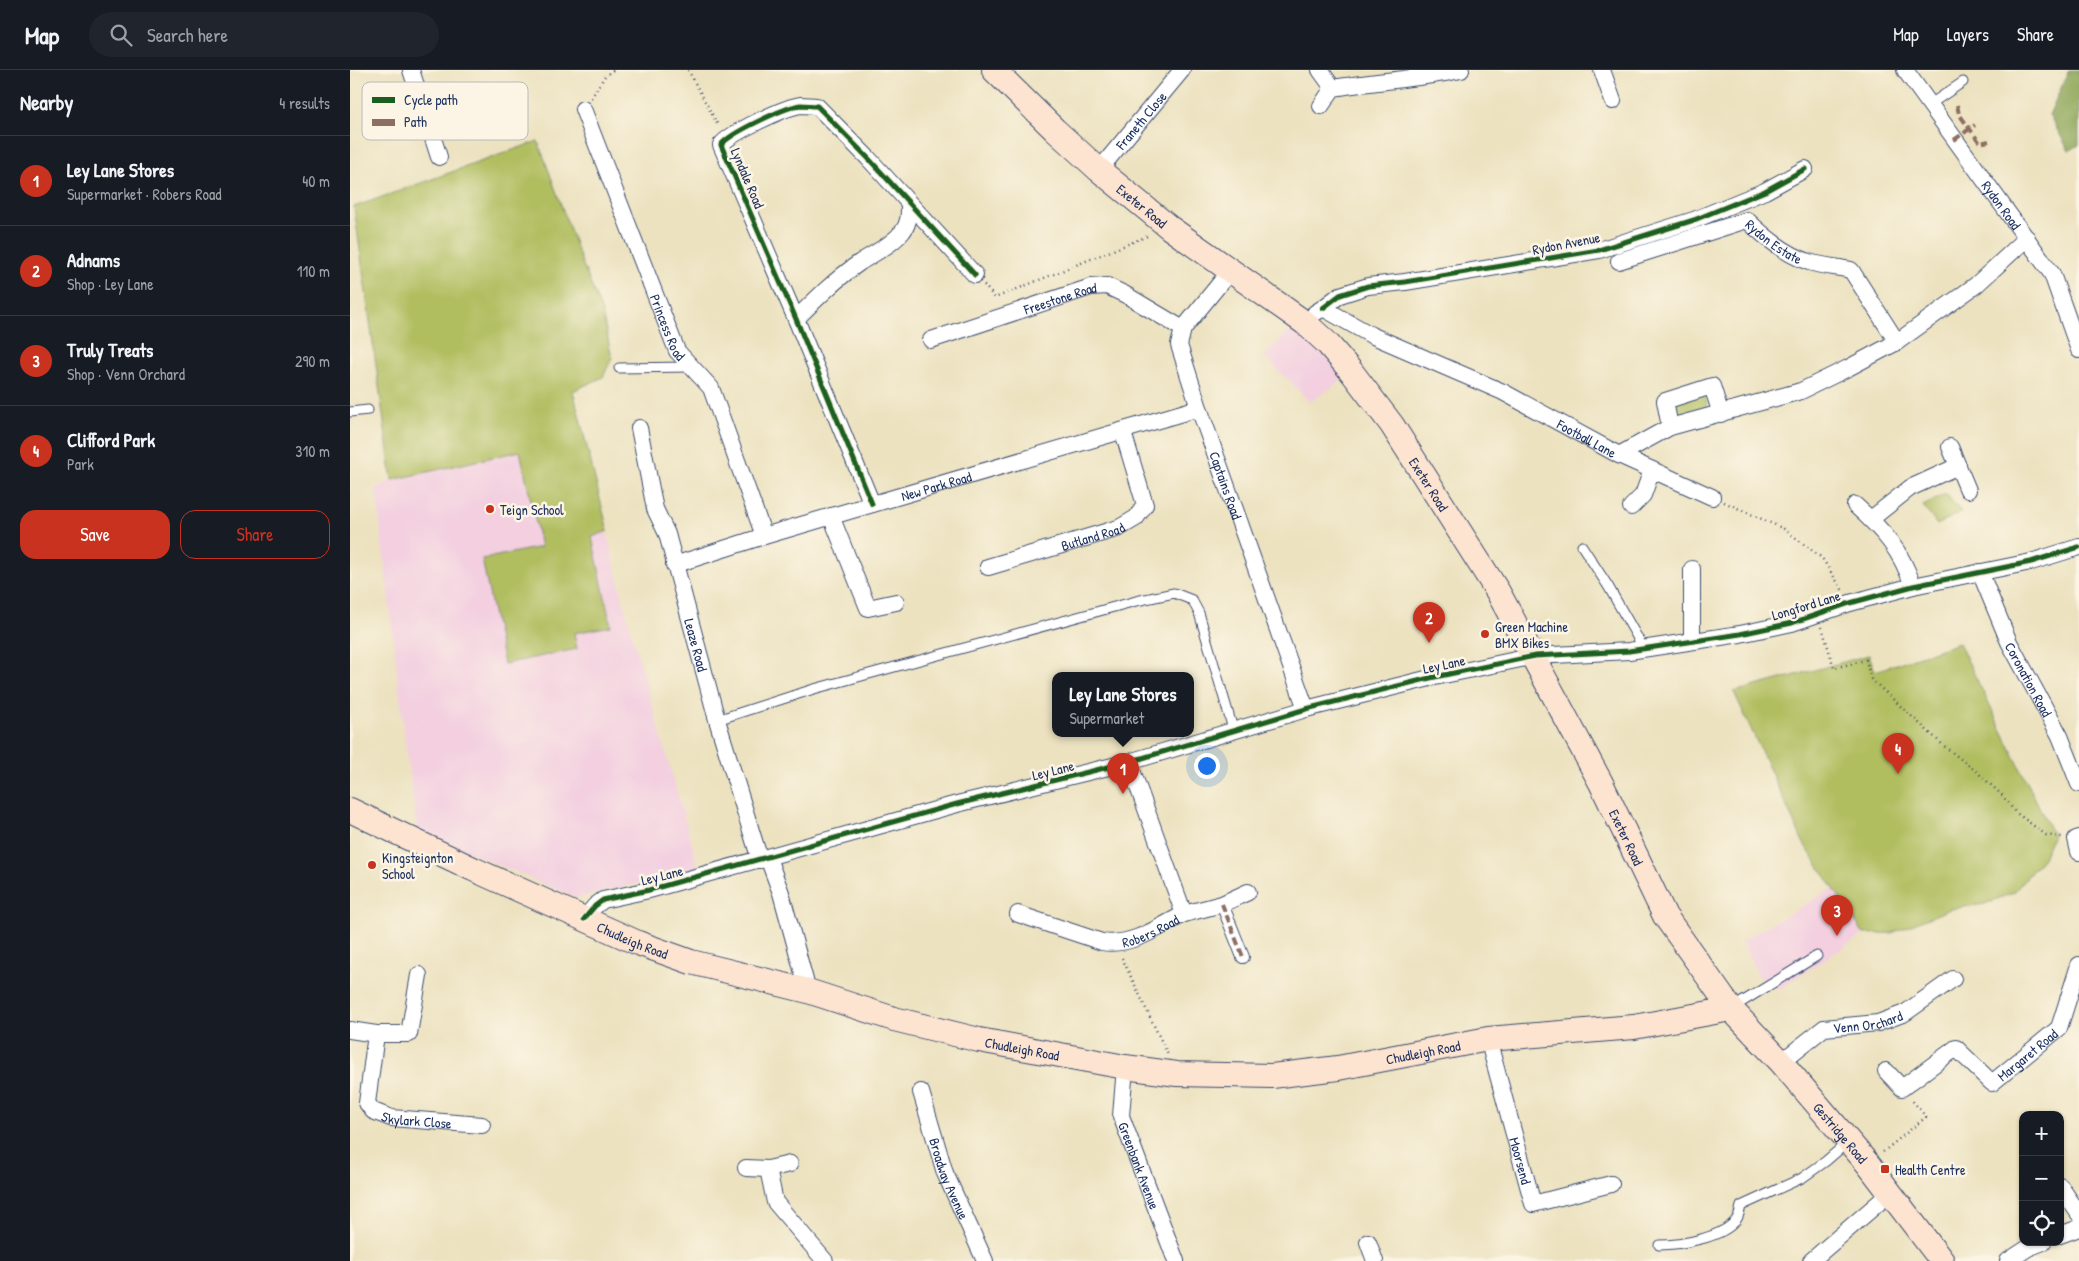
<!DOCTYPE html>
<meta charset="utf-8">
<style>
:root{--surface:#171b24;--page:#20242c;--text:#f1f3f6;--muted:#9ea1a6;--line:#363941;--accent:#c8321e}
body{margin:0;font-family:"Patrick Hand",sans-serif;background:var(--page);color:var(--text)}
.controls{position:absolute;right:15px;bottom:15px;display:grid;overflow:hidden;border-radius:10px;box-shadow:0 1px 4px #0004}
.controls button{width:45px;height:45px;display:grid;place-items:center;padding:0;border:0;border-bottom:1px solid var(--line);background:var(--surface);color:var(--text);font:25px sans-serif}
.you{position:absolute;left:856px;top:695px;width:18px;height:18px;margin:-12px;border:4px solid #fff;border-radius:50%;background:#1a73e8;box-shadow:0 0 0 8px #1a73e833}
.badge{display:grid;place-items:center;width:32px;height:32px;border-radius:50%;background:var(--accent);color:#fff;font-size:16px;font-weight:700}
.pin{position:absolute;translate:-50% -41px;filter:drop-shadow(0 1px 2px #0008)}
.pin::after{content:'';position:absolute;top:26px;width:18px;height:15px;background:inherit;clip-path:polygon(0 0,100% 0,50% 100%)}
.popup{position:absolute;left:702px;top:602px;width:142px;height:65px;box-sizing:border-box;display:grid;place-content:center;border-radius:10px;background:var(--surface);filter:drop-shadow(0 1px 4px #0005);font-size:16px;white-space:nowrap;color:var(--muted)}
.popup b{font-size:19px;color:var(--text)}
.popup::after{content:'';position:absolute;left:50%;top:100%;margin-left:-10px;border:10px solid transparent;border-top-color:var(--surface)}
.list{margin:0;padding:0;list-style:none}
h2{display:flex;justify-content:space-between;align-items:center;height:65px;margin:0;padding:0 20px;font-size:21px}
h2 small{font-size:16px;font-weight:400;color:var(--muted)}
.list li{display:grid;grid-template-columns:32px 1fr auto;gap:15px;align-items:center;box-sizing:border-box;height:90px;padding:0 20px;border-top:1px solid var(--line)}
.list b{display:block;font-size:19px;white-space:nowrap}
.list p{margin:0;font-size:16px;white-space:nowrap;color:var(--muted)}
.list em{font-size:16px;font-style:normal;color:var(--muted)}
.actions{display:flex;gap:10px;padding:15px 20px}
.actions a{flex:1;padding:11px 0;border:1px solid var(--accent);border-radius:15px;text-align:center;font-size:18px;color:var(--accent)}
.actions .main{background:var(--accent);color:#fff}
.icon{flex:none;width:28px;height:28px;fill:none;stroke:currentColor;stroke-width:2;stroke-linecap:round;stroke-linejoin:round}
.map{position:relative;flex:none;width:1729px;height:1191px;overflow:hidden}
header{display:flex;align-items:center;gap:30px;box-sizing:border-box;height:70px;padding:0 25px;background:var(--surface);border-bottom:1px solid var(--line)}
header strong{font-size:24px}
nav{display:flex;gap:28px;margin-inline-start:auto;font-size:18px}
.search{width:350px;height:45px;background:var(--page);display:flex;align-items:center;gap:12px;box-sizing:border-box;padding:0 18px;border-radius:28px;color:var(--muted);font-size:19px}
main{display:flex}
aside{flex:1;background:var(--surface)}
.map>svg:first-child{display:block}
.built{fill:#f3cfe0}
.green{fill:#b1be60;stroke:#66765f}
.forest{fill:#8ca556;stroke:#546a5a}
.lines{fill:none;stroke-linecap:round;stroke-linejoin:round}
.service-casing{stroke:#3a4a6d;stroke-width:11}
.pedestrian-casing{stroke:#3a4a6d;stroke-width:14}
.minor-casing{stroke:#3a4a6d;stroke-width:18}
.secondary-casing{stroke:#3a4a6d;stroke-width:26}
.path{stroke:#3a4a6d;stroke-width:2.5;stroke-dasharray:1 4;stroke-linecap:butt}
.service{stroke:#fff;stroke-width:9}
.pedestrian{stroke:#fff;stroke-width:12}
.minor{stroke:#fff;stroke-width:16}
.secondary{stroke:#fde4d1;stroke-width:24}
.quiet{stroke:#8d6e63;stroke-width:4;stroke-dasharray:8 4;stroke-linecap:butt}
.cycleway-casing{stroke:#fcf5e5;stroke-width:8}
.cycleway{stroke:#1b5e20;stroke-width:5}
.poi-dot{fill:#c8321e;stroke:#fcf5e5;stroke-width:2}
.labels{text-anchor:middle;dominant-baseline:central;stroke-width:5;stroke-linejoin:round;paint-order:stroke}
.street-label{font-size:14px;fill:#1b2f5e;stroke:#fcf5e5}
.poi-label{font-size:14px;fill:#1b2f5e;stroke:#fcf5e5;text-anchor:start}
.key{fill:#fcf5e5;stroke:#b8babc;stroke-width:1}
.key-label{font-size:14px;fill:#1b2f5e}
</style>
<header>
<strong>Map</strong>
<div class="search"><svg class="icon" aria-label="search" viewBox="0 0 24 24"><circle cx="10" cy="10" r="6"/><path d="M15 15l6 6"/></svg>Search here</div>
<nav><a>Map</a><a>Layers</a><a>Share</a></nav>
</header>
<main>
<aside>
<h2>Nearby<small>4 results</small></h2>
<ul class="list">
<li><span class="badge">1</span><div><b>Ley Lane Stores</b><p>Supermarket · Robers Road</p></div><em>40 m</em></li>
<li><span class="badge">2</span><div><b>Adnams</b><p>Shop · Ley Lane</p></div><em>110 m</em></li>
<li><span class="badge">3</span><div><b>Truly Treats</b><p>Shop · Venn Orchard</p></div><em>290 m</em></li>
<li><span class="badge">4</span><div><b>Clifford Park</b><p>Park</p></div><em>310 m</em></li>
</ul>
<div class="actions"><a class="main">Save</a><a>Share</a></div>
</aside>
<div class="map">
<svg width="1729" height="1191" viewBox="0 0 1729 1191">
<rect width="100%" height="100%" fill="#fcf5e5"/>
<filter id="ink" filterUnits="userSpaceOnUse"><feTurbulence type="fractalNoise" baseFrequency=".02" numOctaves="2"/><feDisplacementMap in="SourceGraphic" scale="10" xChannelSelector="R" yChannelSelector="G"/><feConvolveMatrix kernelMatrix="1 2 1 2 8 2 1 2 1" color-interpolation-filters="sRGB"/></filter>
<filter id="wash" filterUnits="userSpaceOnUse"><feTurbulence type="fractalNoise" baseFrequency=".0096" numOctaves="4" result="noise"/><feDisplacementMap in="SourceGraphic" scale="20" xChannelSelector="R" yChannelSelector="G"/><feGaussianBlur stdDeviation="1.12" result="paint"/><feColorMatrix in="noise" values="0 0 0 0 0 0 0 0 0 0 0 0 0 0 0 0 0 1.4 0 .05"/><feComposite in="paint" operator="in"/></filter>
<g filter="url(#wash)">
<rect width="100%" height="100%" fill="#ece2c0"/>
<!-- built -->
<g class="built">
<path d="M188,71l43,119 21,52 10,46 -9,19 -30,14 56,233 69,242 -17,7 -104,25 -160,-68 -13,-97 -28,-245 16,-8 -38,-273z"/>
<path d="M943,258l55,48 -38,26 -46,-46z"/>
<path d="M1484,818l30,46 -85,55 -20,-12 -18,-36z"/>
</g>
<!-- green -->
<g class="green">
<path d="M188,71l43,119 21,52 10,46 -9,19 -30,14 35,140 -16,6 19,89 -37,7 3,16 -73,15 -22,-105 59,-12 -21,-96 -128,29 -38,-273z"/>
<path d="M1354,323l4,15 -31,8 -4,-15z"/>
<path d="M1596,424l15,18 -24,13 -14,-19z"/>
<path d="M1609,573l94,192 -10,23 -29,34 -29,12 -35,5 -58,24 -28,1 -60,-90 -70,-152 135,-37 6,16z"/>
</g>
<!-- forest -->
<path class="forest" d="M1719,0h10v75l-10,6 -20,-36z"/>
</g>
<g filter="url(#ink)">
<g class="lines">
<defs>
<g id="service">
<path d="M1579,35l34,-23"/>
<path d="M269,298l72,-1"/>
<path d="M0,342l18,-2"/>
<path d="M1232,476l26,40 36,63"/>
<path d="M367,650l97,-31 322,-88 38,-8 18,7 7,13 34,116"/>
<path d="M1382,938l85,-52"/>
<path d="M1309,1175c20,0 64,-7 77,-25 3,-3 4,-10 5,-14l61,-28 24,-17 22,-19"/>
</g>
<path id="pedestrian" d="M872,834l21,53"/>
<g id="minor">
<path d="M61,0l28,87"/>
<path d="M970,0l13,18"/>
<path d="M1252,0l11,31"/>
<path id="s1" d="M1555,0l147,204 27,76"/>
<path d="M971,36l12,-18c43,-7 86,-9 128,-18"/>
<path id="s2" d="M233,39l94,242 34,37 53,148"/>
<path id="s3" d="M749,100l83,-100"/>
<path id="s4" d="M1269,191l128,-41c18,17 38,34 62,42 13,4 28,5 42,8l46,72"/>
<path id="s5" d="M880,201l-47,58 -4,16 20,63 107,301"/>
<path d="M973,238l17,-13 28,-9 37,-4 194,-32 95,-30 71,-29 40,-22"/>
<path id="s6" d="M965,243l8,-5 48,27 132,57 116,63 93,42"/>
<path d="M446,249c20,-20 40,-40 63,-56 15,-10 33,-18 44,-32 6,-8 6,-16 6,-25"/>
<path id="s7" d="M581,270l160,-53 16,-1 19,9 57,34"/>
<path d="M1320,357l-5,-26 47,-15 9,28"/>
<path id="s8" d="M289,358l16,81 12,25 50,186 43,140"/>
<path d="M1600,377l18,43"/>
<path d="M1269,385l51,-28 131,-36 47,-23 49,-26 79,-57 51,-47"/>
<path d="M522,434l-76,-185 -75,-174c9,-12 64,-38 80,-40 5,0 11,1 16,1l51,52 107,117"/>
<path d="M1505,435c28,25 46,45 58,81"/>
<path d="M1281,437l12,-12 9,-25"/>
<path d="M481,446l37,92 28,-6"/>
<path d="M1521,449l39,-31 48,-22"/>
<path id="s9" d="M324,495l90,-29 435,-128"/>
<path id="s10" d="M638,497l131,-39 17,-10 9,-13 -22,-73"/>
<path id="s11" d="M1630,502l29,70 51,94 19,48"/>
<path d="M1342,571v-72"/>
<path d="M1729,768l-3,1 3,13"/>
<path d="M418,788l13,35 27,98"/>
<path id="s12" d="M668,844l84,28c29,5 57,-15 82,-28l-55,-152"/>
<path d="M834,844l38,-10 26,-12"/>
<path d="M234,849l11,-13 8,-6 46,-10 308,-86 172,-42 177,-53 124,-31 105,-22 94,-5 111,-17 52,-11 58,-20 63,-17 118,-24 48,-15"/>
<path id="s13" d="M0,960l26,4 -9,69 6,8 18,7 91,7"/>
<path d="M26,964h33l10,-59"/>
<path id="s14" d="M1138,969l45,165 78,-20"/>
<path id="s15" d="M1431,992l43,-34 54,-5 27,-10 48,-34"/>
<path id="s16" d="M775,997l-4,49 55,145"/>
<path id="s17" d="M1536,1001l16,17 54,-40 36,35 67,-55 20,-63"/>
<path id="s18" d="M571,1022l24,81 40,88"/>
<path d="M396,1098l22,1 22,-5"/>
<path d="M418,1099l7,33 50,59"/>
<path d="M1710,1116l19,28"/>
<path d="M1710,1165l19,-7"/>
<path d="M1018,1172l7,19"/>
<path d="M1461,1191l79,-68"/>
<path d="M1658,1191l20,-13 15,-6"/>
</g>
<g id="secondary">
<path id="s19" d="M644,0l61,60 44,40 71,58 135,95 22,20 24,28 41,54 106,167 103,191 64,133 66,93 50,53 87,102 74,97"/>
<path id="s20" d="M0,740l123,59 165,74 53,19 117,29 86,28 85,21 146,27 52,7 95,2 66,-8 150,-29 146,-12 97,-18"/>
</g>
</defs>
<!-- service casing -->
<use href="#service" class="service-casing"/>
<!-- pedestrian casing -->
<use href="#pedestrian" class="pedestrian-casing"/>
<!-- minor casing -->
<use href="#minor" class="minor-casing"/>
<!-- secondary casing -->
<use href="#secondary" class="secondary-casing"/>
<!-- path -->
<g class="path">
<path d="M338,0l31,57"/>
<path d="M241,28l14,-22 8,-6"/>
<path d="M634,215l11,13 155,-63"/>
<path d="M1374,432l60,27 38,29 21,33"/>
<path d="M1472,557l12,41 32,-8 5,19 73,67 32,25 27,25 12,16 31,23 16,2"/>
<path d="M772,888l46,97"/>
<path d="M1533,1082l43,-35 -15,-18"/>
</g>
<!-- service -->
<use href="#service" class="service"/>
<!-- pedestrian -->
<use href="#pedestrian" class="pedestrian"/>
<!-- minor -->
<use href="#minor" class="minor"/>
<!-- secondary -->
<use href="#secondary" class="secondary"/>
<!-- quiet -->
<g class="quiet">
<path d="M1607,35l2,9 21,29 9,-2"/>
<path d="M1604,70l21,-15"/>
<path d="M872,834l21,53"/>
</g>
<defs>
<g id="cycleway">
<path d="M973,238l17,-13 28,-9 37,-4 194,-32 95,-30 71,-29 40,-22"/>
<path d="M522,434l-76,-185 -75,-174c9,-12 64,-38 80,-40 5,0 11,1 16,1l51,52 107,117"/>
<path d="M234,849l11,-13 8,-6 46,-10 308,-86 172,-42 177,-53 124,-31 105,-22 94,-5 111,-17 52,-11 58,-20 63,-17 118,-24 48,-15"/>
</g>
</defs>
<!-- cycleway casing -->
<use href="#cycleway" class="cycleway-casing"/>
<!-- cycleway -->
<use href="#cycleway" class="cycleway"/>
</g>
</g>
<!-- markers -->
<g class="poi-dot">
<circle cx="140" cy="439" r="5"/>
<circle cx="1135" cy="564" r="5"/>
<circle cx="22" cy="795" r="5"/>
<rect x="1530" y="1094" width="10" height="10" rx="2.5"/>
</g>
<g class="labels">
<!-- street labels -->
<g class="street-label">
<text stroke="none"><textPath href="#s3" startOffset="65">Franeth Close</textPath></text>
<text transform="translate(398 108) rotate(67)">Lyndale Road</text>
<text stroke="none"><textPath href="#s19" startOffset="201">Exeter Road</textPath></text>
<text stroke="none"><textPath href="#s1" startOffset="166">Rydon Road</textPath></text>
<text stroke="none"><textPath href="#s4" startOffset="169">Rydon Estate</textPath></text>
<text transform="translate(1216 173) rotate(-11)">Rydon Avenue</text>
<text stroke="none"><textPath href="#s7" startOffset="136">Freestone Road</textPath></text>
<text stroke="none"><textPath href="#s2" startOffset="234">Princess Road</textPath></text>
<text stroke="none"><textPath href="#s6" startOffset="304">Football Lane</textPath></text>
<text stroke="none"><textPath href="#s5" startOffset="239">Captains Road</textPath></text>
<text stroke="none"><textPath href="#s19" startOffset="606">Exeter Road</textPath></text>
<text stroke="none"><textPath href="#s9" startOffset="274">New Park Road</textPath></text>
<text stroke="none"><textPath href="#s10" startOffset="109">Butland Road</textPath></text>
<text transform="translate(1456 535) rotate(-17)">Longford Lane</text>
<text stroke="none"><textPath href="#s8" startOffset="225">Leaze Road</textPath></text>
<text transform="translate(1094 594) rotate(-12)">Ley Lane</text>
<text stroke="none"><textPath href="#s11" startOffset="118">Coronation Road</textPath></text>
<text transform="translate(703 700) rotate(-14)">Ley Lane</text>
<text stroke="none"><textPath href="#s19" startOffset="1011">Exeter Road</textPath></text>
<text transform="translate(312 805) rotate(-14)">Ley Lane</text>
<text stroke="none"><textPath href="#s12" startOffset="139">Robers Road</textPath></text>
<text stroke="none"><textPath href="#s20" startOffset="311">Chudleigh Road</textPath></text>
<text stroke="none"><textPath href="#s15" startOffset="99">Venn Orchard</textPath></text>
<text stroke="none"><textPath href="#s20" startOffset="716">Chudleigh Road</textPath></text>
<text stroke="none"><textPath href="#s20" startOffset="1121">Chudleigh Road</textPath></text>
<text stroke="none"><textPath href="#s17" startOffset="186">Margaret Road</textPath></text>
<text stroke="none"><textPath href="#s13" startOffset="151">Skylark Close</textPath></text>
<text stroke="none"><textPath href="#s19" startOffset="1378">Gestridge Road</textPath></text>
<text stroke="none"><textPath href="#s14" startOffset="126">Moorsend</textPath></text>
<text stroke="none"><textPath href="#s16" startOffset="102">Greenbank Avenue</textPath></text>
<text stroke="none"><textPath href="#s18" startOffset="91">Broadway Avenue</textPath></text>
</g>
<!-- poi labels -->
<g class="poi-label">
<text x="150" y="439">Teign School</text>
<text x="1145" y="556">Green Machine<tspan x="1145" dy="16">BMX Bikes</tspan></text>
<text x="32" y="787">Kingsteignton<tspan x="32" dy="16">School</tspan></text>
<text x="1545" y="1099">Health Centre</text>
</g>
</g>
<!-- legend -->
<rect x="12" y="12" width="166" height="58" rx="8" class="key"/>
<rect x="22" y="27" width="23" height="6" fill="#1b5e20"/>
<rect x="22" y="49" width="23" height="7" fill="#8d6e63"/>
<g class="key-label">
<text x="54" y="35">Cycle path</text>
<text x="54" y="57">Path</text>
</g>
</svg>
<div class="controls">
<button>+</button>
<button>−</button>
<button><svg class="icon" aria-label="locate" viewBox="0 0 24 24"><circle cx="12" cy="12" r="6"/><path d="M12 2v4M12 18v4M2 12h4M18 12h4"/></svg></button>
</div>
<div class="you"></div>
<div class="pin badge" style="left:773px;top:724px">1</div>
<div class="popup"><b>Ley Lane Stores</b>Supermarket</div>
<div class="pin badge" style="left:1079px;top:573px">2</div>
<div class="pin badge" style="left:1487px;top:866px">3</div>
<div class="pin badge" style="left:1548px;top:704px">4</div>
</div>
</main>
